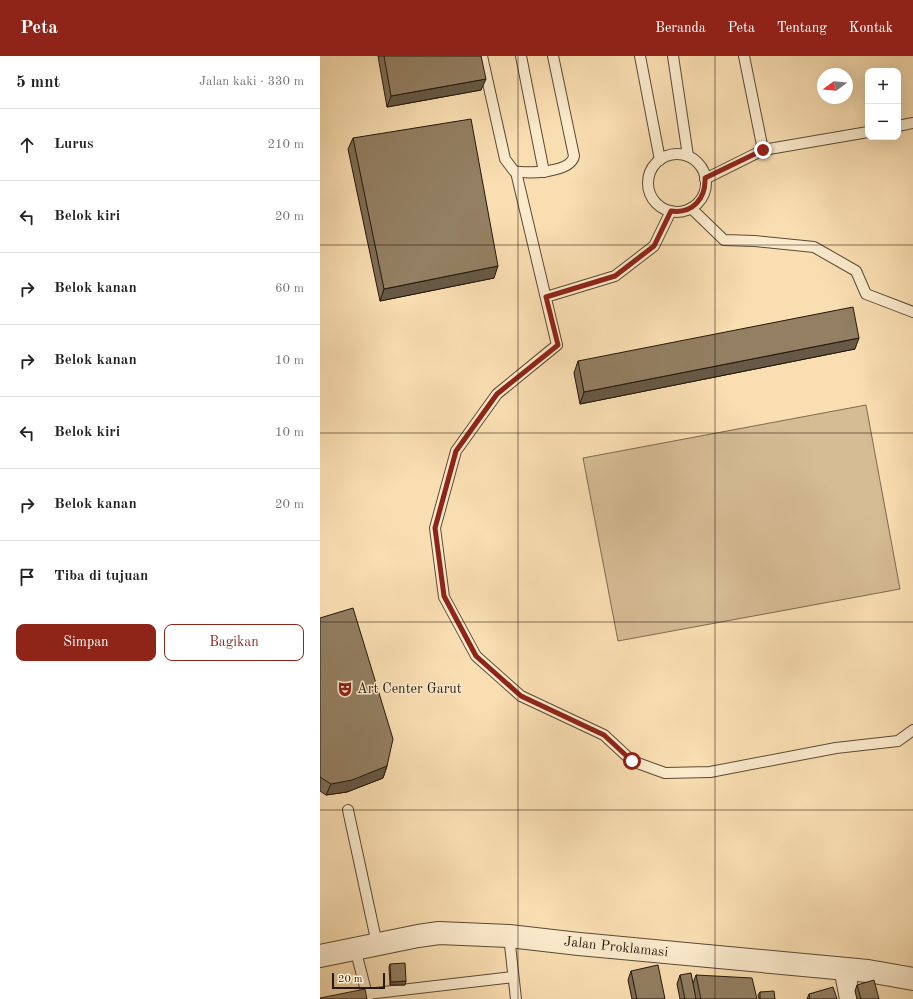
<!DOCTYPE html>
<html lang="id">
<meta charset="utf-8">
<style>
:root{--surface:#fff;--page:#f6f6f6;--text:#222;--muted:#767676;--line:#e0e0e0;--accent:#8f2418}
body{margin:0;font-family:"Old Standard TT",serif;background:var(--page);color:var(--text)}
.controls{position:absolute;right:12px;top:12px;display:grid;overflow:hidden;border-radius:8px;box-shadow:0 4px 16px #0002}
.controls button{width:36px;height:36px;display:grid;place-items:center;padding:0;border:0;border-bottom:1px solid var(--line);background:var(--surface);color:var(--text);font:20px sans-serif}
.compass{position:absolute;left:497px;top:12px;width:36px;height:36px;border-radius:50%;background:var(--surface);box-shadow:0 4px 16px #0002;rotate:254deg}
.scale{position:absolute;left:12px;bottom:10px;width:53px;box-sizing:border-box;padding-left:4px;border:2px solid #25180c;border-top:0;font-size:11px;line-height:14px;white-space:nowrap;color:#25180c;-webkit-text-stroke:3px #fbeacc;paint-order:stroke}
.stop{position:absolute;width:12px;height:12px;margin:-9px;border:3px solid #8f2418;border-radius:50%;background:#fff}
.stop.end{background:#8f2418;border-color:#fff;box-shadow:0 1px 4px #0008}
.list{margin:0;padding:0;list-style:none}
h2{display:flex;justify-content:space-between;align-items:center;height:52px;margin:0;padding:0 16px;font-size:17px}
h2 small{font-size:13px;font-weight:400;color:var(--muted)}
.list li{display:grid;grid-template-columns:26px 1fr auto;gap:12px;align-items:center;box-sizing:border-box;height:72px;padding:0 16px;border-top:1px solid var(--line)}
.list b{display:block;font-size:15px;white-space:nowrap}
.list em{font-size:13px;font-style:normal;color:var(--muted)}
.actions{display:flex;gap:8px;padding:12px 16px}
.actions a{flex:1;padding:9px 0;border:1px solid var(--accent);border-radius:8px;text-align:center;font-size:14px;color:var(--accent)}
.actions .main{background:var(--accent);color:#fff}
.icon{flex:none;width:22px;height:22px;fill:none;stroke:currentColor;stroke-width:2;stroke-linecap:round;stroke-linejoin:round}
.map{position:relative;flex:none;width:593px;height:943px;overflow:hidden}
header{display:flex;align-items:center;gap:24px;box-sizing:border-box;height:56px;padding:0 20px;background:var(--accent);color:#fff}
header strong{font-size:19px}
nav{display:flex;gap:22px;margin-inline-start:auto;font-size:14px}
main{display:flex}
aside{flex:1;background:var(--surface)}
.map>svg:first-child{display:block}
.green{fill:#d5bc95;stroke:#7d6a50}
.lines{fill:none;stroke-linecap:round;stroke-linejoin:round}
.service-casing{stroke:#5a4a35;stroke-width:12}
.minor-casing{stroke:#5a4a35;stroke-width:22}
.tertiary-casing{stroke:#5a4a35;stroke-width:24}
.service{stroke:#fbeacc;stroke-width:10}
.minor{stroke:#fbeacc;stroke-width:20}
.tertiary{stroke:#fbeacc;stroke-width:22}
.wall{fill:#7e6d54;stroke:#25180c}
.shaded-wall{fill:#675945;stroke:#25180c}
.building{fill:#937f62;stroke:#25180c}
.route{stroke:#8f2418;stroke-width:5}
.grid{fill:none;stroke:#25180c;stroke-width:1;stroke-opacity:0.55}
.labels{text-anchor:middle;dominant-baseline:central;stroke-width:3;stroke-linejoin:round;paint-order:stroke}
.poi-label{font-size:14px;fill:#25180c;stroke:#fbeacc;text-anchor:start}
.street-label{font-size:14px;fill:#25180c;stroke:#fbeacc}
</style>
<header>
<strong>Peta</strong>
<nav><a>Beranda</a><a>Peta</a><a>Tentang</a><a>Kontak</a></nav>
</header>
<main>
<aside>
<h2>5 mnt<small>Jalan kaki · 330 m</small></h2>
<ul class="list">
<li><svg class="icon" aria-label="ahead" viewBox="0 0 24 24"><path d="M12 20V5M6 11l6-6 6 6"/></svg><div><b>Lurus</b></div><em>210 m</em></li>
<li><svg class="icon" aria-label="left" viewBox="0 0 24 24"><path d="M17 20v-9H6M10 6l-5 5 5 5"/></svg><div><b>Belok kiri</b></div><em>20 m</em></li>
<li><svg class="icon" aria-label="right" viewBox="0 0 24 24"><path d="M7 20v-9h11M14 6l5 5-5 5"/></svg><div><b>Belok kanan</b></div><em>60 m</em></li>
<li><svg class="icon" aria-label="right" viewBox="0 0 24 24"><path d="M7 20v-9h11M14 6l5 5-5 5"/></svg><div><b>Belok kanan</b></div><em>10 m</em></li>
<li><svg class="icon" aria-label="left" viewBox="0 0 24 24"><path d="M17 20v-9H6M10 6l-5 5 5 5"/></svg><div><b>Belok kiri</b></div><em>10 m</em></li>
<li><svg class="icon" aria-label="right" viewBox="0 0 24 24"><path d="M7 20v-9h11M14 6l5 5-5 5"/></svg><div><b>Belok kanan</b></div><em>20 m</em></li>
<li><svg class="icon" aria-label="arrive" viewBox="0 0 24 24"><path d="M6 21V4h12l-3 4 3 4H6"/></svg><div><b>Tiba di tujuan</b></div></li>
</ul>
<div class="actions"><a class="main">Simpan</a><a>Bagikan</a></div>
</aside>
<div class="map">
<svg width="593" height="943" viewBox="0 0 593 943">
<rect width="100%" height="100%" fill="#f9deb1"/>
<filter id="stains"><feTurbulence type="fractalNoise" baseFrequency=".005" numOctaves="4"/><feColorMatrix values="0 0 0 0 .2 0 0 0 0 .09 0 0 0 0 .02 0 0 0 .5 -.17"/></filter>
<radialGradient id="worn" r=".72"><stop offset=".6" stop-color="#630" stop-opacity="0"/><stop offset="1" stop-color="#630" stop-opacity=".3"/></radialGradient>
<!-- green -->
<path class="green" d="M546,349l34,184 -282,52 -35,-183z"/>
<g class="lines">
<defs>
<g id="service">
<path d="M162,0l23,103 9,12c13,3 57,2 60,-15l-21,-100"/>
<path d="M201,0l23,116"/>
<path d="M320,0l20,104"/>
<path d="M353,0l15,100"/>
<path d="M424,0l19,94 105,-18"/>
<path d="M578,70l15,-3"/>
<circle cx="357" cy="127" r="29"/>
<path d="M196,116l41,173 -60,49 -41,57 -21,77 9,69 32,59 45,40 83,39 28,26 33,12 45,-1 126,-24 62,-7 15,-11"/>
<path d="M385,123l58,-29"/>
<path d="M371,152l33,32 31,1 59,6 42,24 10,23 47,18"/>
<path d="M226,241l69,-21 39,-30 17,-35"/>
<path d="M28,754l29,134"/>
<path d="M189,880l7,63"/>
<path d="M35,892l13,51"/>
<path d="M47,938l146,-17"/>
</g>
<path id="minor" d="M524,912l6,31"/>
<path id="tertiary" d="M0,900l98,-20 21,-3 70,3 70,8 289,27 45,8"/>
</defs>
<!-- service casing -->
<use href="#service" class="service-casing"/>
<!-- minor casing -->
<use href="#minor" class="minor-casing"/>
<!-- tertiary casing -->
<use href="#tertiary" class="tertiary-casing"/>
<!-- service -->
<use href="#service" class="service"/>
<!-- minor -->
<use href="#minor" class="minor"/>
<!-- tertiary -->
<use href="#tertiary" class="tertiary"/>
</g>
<!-- wall -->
<g class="wall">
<path d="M58,0h103v34l-94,17z"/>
<path d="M33,82l141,140 -114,23 -32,-152z"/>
<path d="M535,293l-275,55 -6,-31 4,-12z"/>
<path d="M0,562l67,148 -4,12 -36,14 -21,3 -6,-4z"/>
<path d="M70,908l15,21h-15l-1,-18z"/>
<path d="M311,915l34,28h-33l-4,-19z"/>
<path d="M360,919l13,8 3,-8 61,24h-77l-3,-15z"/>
<path d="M537,929l22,14h-22l-2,-8z"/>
<path d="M440,936l15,7h-16l-1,-4z"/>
<path d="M489,938l28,5h-30z"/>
</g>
<!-- shaded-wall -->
<g class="shaded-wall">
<path d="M166,23l-5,11 -94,17 4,-11z"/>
<path d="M178,210l-4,12 -114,23 4,-12z"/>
<path d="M539,282l-4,11 -275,55 4,-12z"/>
<path d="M67,710l-4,12 -36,14 -21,3 5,-11z"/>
<path d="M86,925l-1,4h-15l1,-3z"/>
</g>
<!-- building -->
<g class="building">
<path d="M64,0h97l5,23 -95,17z"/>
<path d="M151,63l27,147 -114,23 -31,-151z"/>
<path d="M533,251l6,31 -275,54 -6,-31z"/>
<path d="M33,552l40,131 -6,27 -35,14 -21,4 -11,-7v-159z"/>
<path d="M85,907l1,18 -15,1 -1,-18z"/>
<path d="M338,909l7,34h-28l-6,-28z"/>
<path d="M371,917l5,26h-11l-5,-24z"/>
<path d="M376,919l56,3 5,21h-56z"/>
<path d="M554,924l5,19h-18l-4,-14z"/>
<path d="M513,931l4,12h-27l-1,-5z"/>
<path d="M45,933l2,10h-47v-1z"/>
<path d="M454,935l1,8h-15v-7z"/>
</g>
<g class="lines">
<!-- route -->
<path class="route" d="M312,705l-28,-26 -83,-39 -45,-40 -32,-60 -9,-68 21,-77 41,-57 61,-49 -12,-48 69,-21 39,-30 17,-35c21,3 35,-12 34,-33l58,-28"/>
</g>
<!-- grid -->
<path class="grid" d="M198,0v943M395,0v943M0,189h593M0,377h593M0,566h593M0,754h593"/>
<!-- icons -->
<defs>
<symbol id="theatre-bare" viewBox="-9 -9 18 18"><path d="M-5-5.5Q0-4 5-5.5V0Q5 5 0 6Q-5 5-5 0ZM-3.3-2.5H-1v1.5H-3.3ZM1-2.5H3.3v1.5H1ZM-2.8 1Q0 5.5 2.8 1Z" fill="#8f2418" stroke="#fbeacc" stroke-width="2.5" paint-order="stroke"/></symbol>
</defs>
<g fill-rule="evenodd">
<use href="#theatre-bare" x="14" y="622" width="22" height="22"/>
</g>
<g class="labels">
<!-- poi labels -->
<g class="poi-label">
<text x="37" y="633">Art Center Garut</text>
</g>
<!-- street labels -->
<g class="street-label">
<text transform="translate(296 891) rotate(6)">Jalan Proklamasi</text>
</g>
</g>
<rect width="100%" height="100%" filter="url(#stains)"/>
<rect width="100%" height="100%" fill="url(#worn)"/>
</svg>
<div class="controls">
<button>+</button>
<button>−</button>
</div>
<svg class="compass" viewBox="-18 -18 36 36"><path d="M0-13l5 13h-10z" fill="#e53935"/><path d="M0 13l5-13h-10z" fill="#767676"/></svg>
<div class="scale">20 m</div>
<div class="stop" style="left:312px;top:705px"></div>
<div class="stop end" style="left:443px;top:94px"></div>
</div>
</main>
